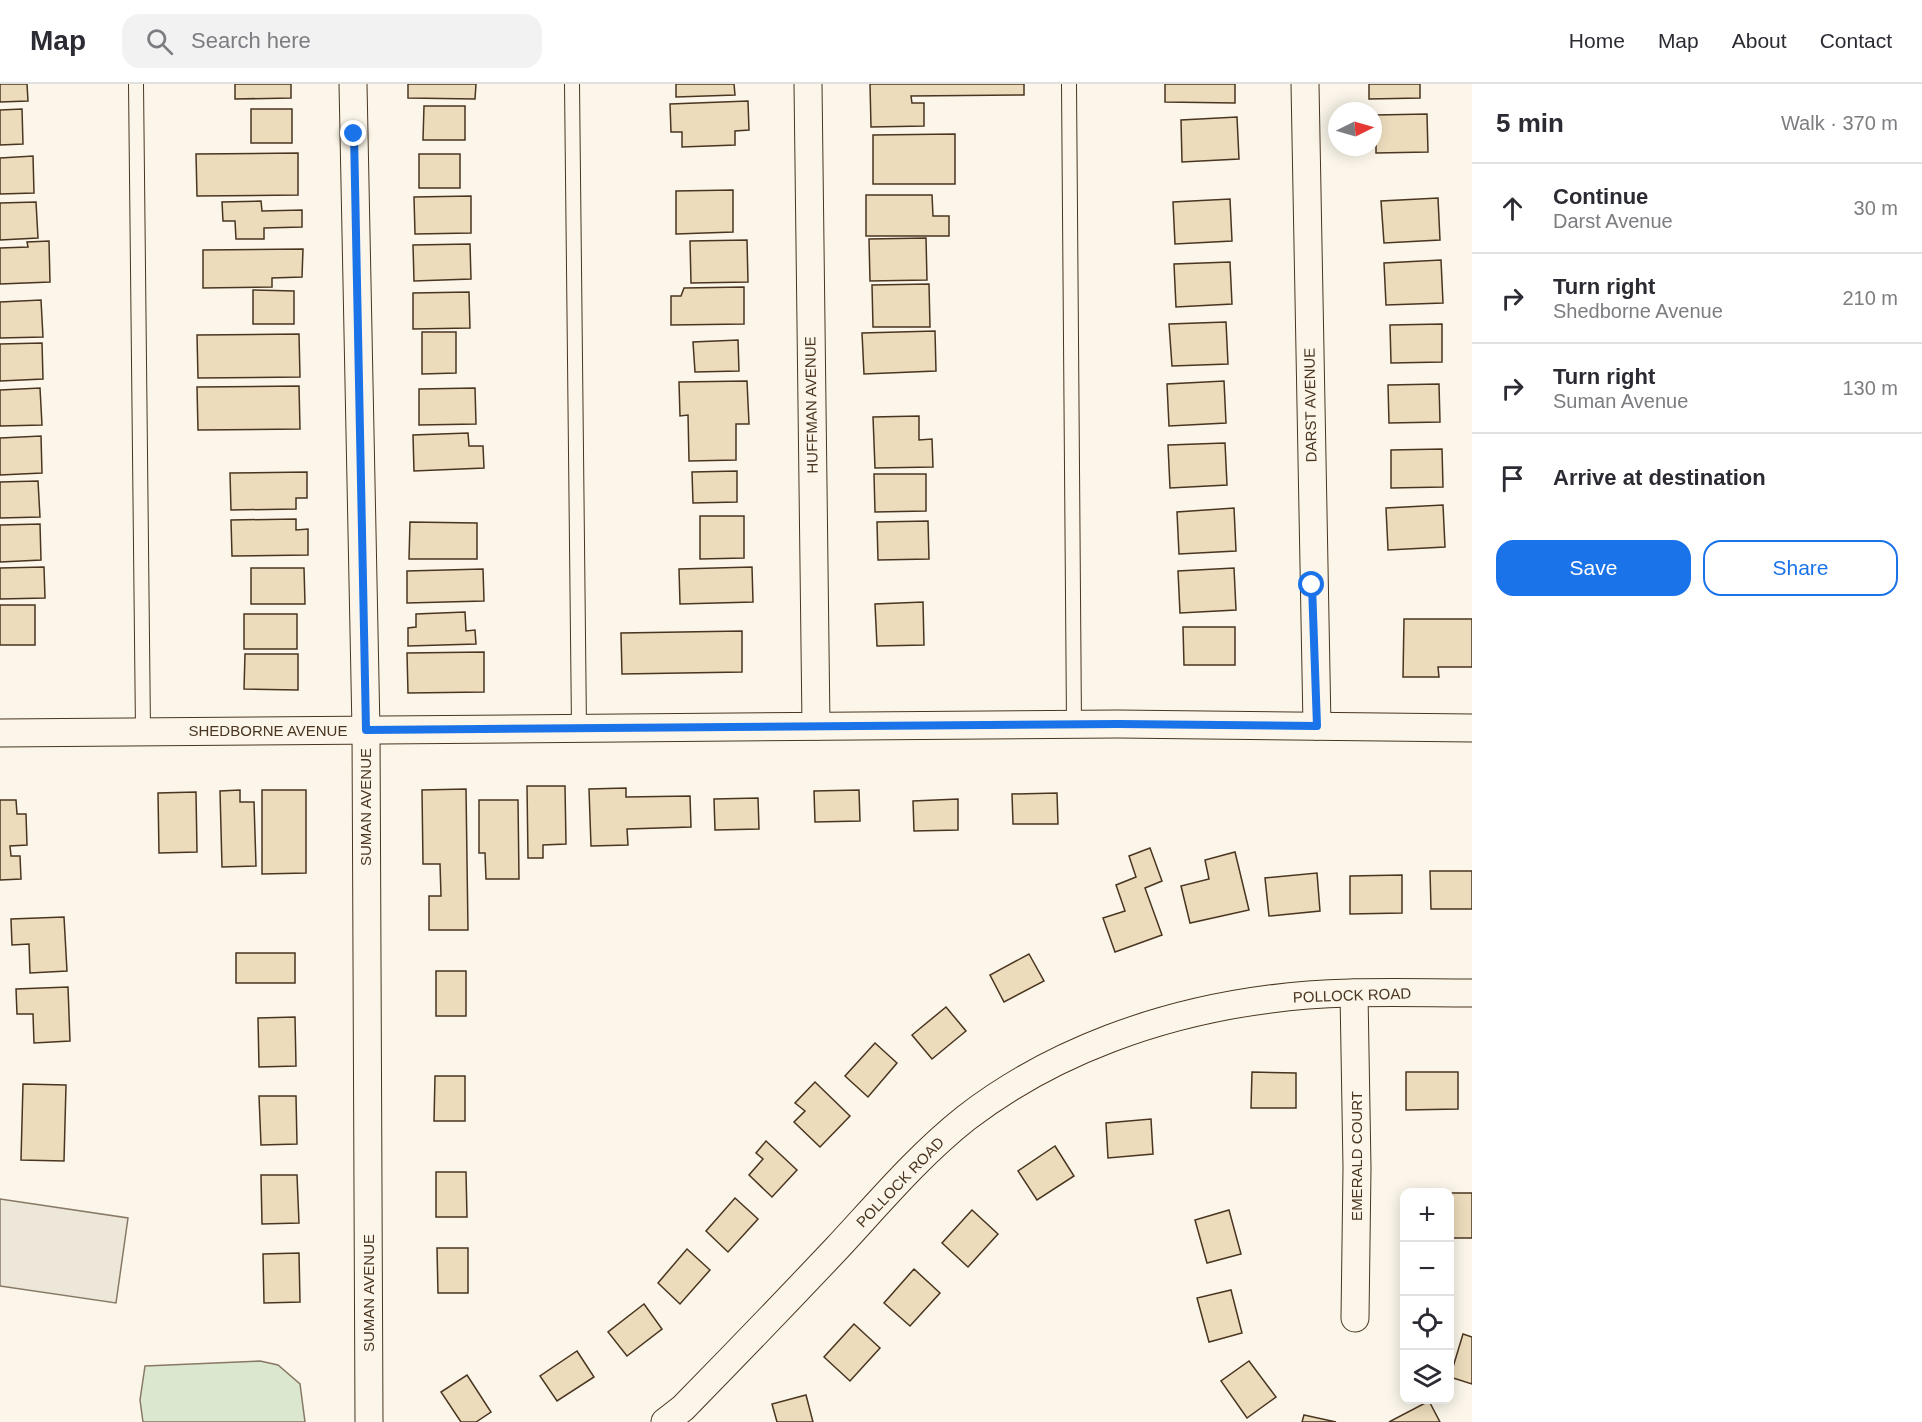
<!DOCTYPE html>
<meta charset="utf-8">
<style>
:root{--surface:#fff;--page:#f2f2f3;--text:#2b2b33;--muted:#7c7c81;--line:#e1e1e2;--accent:#1a73e8}
body{margin:0;font-family:Arial,sans-serif;background:var(--page);color:var(--text)}
.controls{position:absolute;right:18px;bottom:18px;display:grid;overflow:hidden;border-radius:12px;box-shadow:0 3px 15px #0003}
.controls button{width:54px;height:54px;display:grid;place-items:center;padding:0;border:0;border-bottom:2px solid var(--line);background:var(--surface);color:var(--text);font:30px sans-serif}
.compass{position:absolute;left:1328px;top:18px;width:54px;height:54px;border-radius:50%;background:var(--surface);box-shadow:0 3px 15px #0003;rotate:85deg}
.stop{position:absolute;width:18px;height:18px;margin:-14px;border:4px solid #1a73e8;border-radius:50%;background:#fff}
.stop.end{background:#1a73e8;border-color:#fff;box-shadow:0 2px 6px #0008}
.list{margin:0;padding:0;list-style:none}
h2{display:flex;justify-content:space-between;align-items:center;height:78px;margin:0;padding:0 24px;font-size:26px}
h2 small{font-size:20px;font-weight:400;color:var(--muted)}
.list li{display:grid;grid-template-columns:39px 1fr auto;gap:18px;align-items:center;box-sizing:border-box;height:90px;padding:0 24px;border-top:2px solid var(--line)}
.list b{display:block;font-size:22px;white-space:nowrap}
.list p{margin:0;font-size:20px;white-space:nowrap;color:var(--muted)}
.list em{font-size:20px;font-style:normal;color:var(--muted)}
.actions{display:flex;gap:12px;padding:18px 24px}
.actions a{flex:1;padding:14px 0;border:2px solid var(--accent);border-radius:18px;text-align:center;font-size:21px;color:var(--accent)}
.actions .main{background:var(--accent);color:#fff}
.icon{flex:none;width:33px;height:33px;fill:none;stroke:currentColor;stroke-width:2;stroke-linecap:round;stroke-linejoin:round}
.map{position:relative;flex:none;width:1472px;height:1338px;overflow:hidden}
header{display:flex;align-items:center;gap:36px;box-sizing:border-box;height:84px;padding:0 30px;background:var(--surface);border-bottom:2px solid var(--line)}
header strong{font-size:28px}
nav{display:flex;gap:33px;margin-inline-start:auto;font-size:21px}
.search{width:420px;height:54px;background:var(--page);display:flex;align-items:center;gap:15px;box-sizing:border-box;padding:0 21px;border-radius:18px;color:var(--muted);font-size:22px}
main{display:flex}
aside{flex:1;background:var(--surface)}
.map>svg:first-child{display:block}
.green{fill:#dce7d0;stroke:#887966;stroke-width:1.5}
.parking{fill:#ede7d9;stroke:#887966;stroke-width:1.5}
.building{fill:#ecdcbc;stroke:#4a3520;stroke-width:1.5}
.lines{fill:none;stroke-linecap:round;stroke-linejoin:round}
.service-casing{stroke:#4a3520;stroke-width:16}
.minor-casing{stroke:#4a3520;stroke-width:29}
.service{stroke:#fbf6e9;stroke-width:14}
.minor{stroke:#fbf6e9;stroke-width:27}
.route{stroke:#1a73e8;stroke-width:8}
.labels{text-anchor:middle;dominant-baseline:central;stroke-width:4.5;stroke-linejoin:round;paint-order:stroke}
.street-label{font-size:15px;fill:#4a3520;stroke:#fbf6e9}
</style>
<header>
<strong>Map</strong>
<div class="search"><svg class="icon" aria-label="search" viewBox="0 0 24 24"><circle cx="10" cy="10" r="6"/><path d="M15 15l6 6"/></svg>Search here</div>
<nav><a>Home</a><a>Map</a><a>About</a><a>Contact</a></nav>
</header>
<main>
<div class="map">
<svg width="1472" height="1338" viewBox="0 0 1472 1338">
<rect width="100%" height="100%" fill="#fbf6e9"/>
<!-- green -->
<path class="green" d="M260,1277l18,4 22,19 5,38h-162l-3,-22 5,-34z"/>
<!-- parking -->
<path class="parking" d="M0,1115l128,19 -12,85 -116,-17z"/>
<!-- building -->
<g class="building">
<path d="M0,0h27l1,17 -28,1z"/>
<path d="M235,0h56v14l-56,1z"/>
<path d="M408,0h68l-1,15 -67,-1z"/>
<path d="M676,0h58l1,11 -59,2z"/>
<path d="M870,0h154v11l-113,1 1,7h12v23l-53,1z"/>
<path d="M1165,0h70v19l-70,-1z"/>
<path d="M1369,0h51v14l-51,1z"/>
<path d="M748,17l1,29 -14,1v14l-53,2v-15h-11l-1,-28z"/>
<path d="M424,22h41v34h-42z"/>
<path d="M22,25l1,35 -23,1v-35z"/>
<rect x="251" y="25" width="41" height="34"/>
<path d="M1427,30l1,38 -52,1v-38z"/>
<path d="M1237,33l2,42 -57,3 -1,-42z"/>
<path d="M955,50v50h-82v-49z"/>
<path d="M298,69v42l-101,1 -1,-42z"/>
<rect x="419" y="70" width="41" height="34"/>
<path d="M33,72l1,37 -34,1v-36z"/>
<path d="M733,106v42l-57,2v-43z"/>
<path d="M866,111h66l1,21h16v20h-83z"/>
<path d="M471,112v37l-56,1 -1,-37z"/>
<path d="M1438,114l2,42 -56,3 -3,-42z"/>
<path d="M1230,115l2,42 -57,3 -2,-42z"/>
<path d="M261,117l1,10 40,-1v17l-38,1v11h-28l-1,-18h-12l-1,-19z"/>
<path d="M36,118l2,36 -38,2v-37z"/>
<path d="M926,154l1,42 -57,1 -1,-42z"/>
<path d="M747,156l1,42 -57,1 -1,-42z"/>
<path d="M49,157l1,41 -50,2v-36l28,-1 -1,-5z"/>
<path d="M470,160l1,35 -57,2 -1,-36z"/>
<path d="M303,165l-1,28 -30,1v9l-69,1v-38z"/>
<path d="M1441,176l2,43 -57,2 -2,-42z"/>
<path d="M1230,178l2,42 -56,3 -2,-43z"/>
<path d="M929,200l1,43h-57l-1,-42z"/>
<path d="M744,203v37l-73,1v-29h10l3,-8z"/>
<path d="M253,206l41,1v33h-41z"/>
<path d="M469,208l1,36 -57,1v-36z"/>
<path d="M41,216l2,37 -43,1v-36z"/>
<path d="M1226,238l2,42 -56,2 -3,-42z"/>
<path d="M1442,240v38l-51,1 -1,-38z"/>
<path d="M935,247l1,40 -72,3 -2,-41z"/>
<path d="M422,248h34v41l-34,1z"/>
<path d="M299,250l1,43 -102,1 -1,-43z"/>
<path d="M738,256l1,31 -44,1 -2,-30z"/>
<path d="M42,259l1,36 -43,2v-37z"/>
<path d="M747,297l2,43h-13v36l-47,1 -1,-46 -8,1 -1,-34z"/>
<path d="M1224,297l2,42 -57,3 -2,-42z"/>
<path d="M1439,300l1,38 -51,1 -1,-38z"/>
<path d="M299,302l1,43 -102,1 -1,-43z"/>
<path d="M40,304l2,37 -42,1v-36z"/>
<path d="M475,304l1,36 -57,1v-36z"/>
<path d="M919,332v24l13,-1 1,28 -58,1 -2,-51z"/>
<path d="M468,349l1,13h14l1,22 -70,3 -1,-36z"/>
<path d="M41,352l1,37 -42,2v-37z"/>
<path d="M1225,359l2,42 -57,3 -2,-43z"/>
<path d="M1442,365l1,38 -52,1v-38z"/>
<path d="M737,387v31l-44,1 -1,-31z"/>
<path d="M307,388v26h-11v11l-65,1 -1,-37z"/>
<path d="M874,390h52v37l-51,1z"/>
<path d="M38,397l2,36 -40,1v-36z"/>
<path d="M1443,421l2,42 -57,3 -2,-42z"/>
<path d="M1234,424l2,43 -57,3 -2,-42z"/>
<path d="M700,432h44v42l-44,1z"/>
<path d="M296,435v11l12,-1v26l-76,1 -1,-36z"/>
<path d="M928,437l1,38 -51,1 -1,-38z"/>
<path d="M410,438l67,1v36h-68z"/>
<path d="M40,440l1,36 -41,2v-37z"/>
<path d="M44,483l1,31 -45,1v-31z"/>
<path d="M752,483l1,35 -73,2 -1,-35z"/>
<path d="M251,484h53l1,36h-54z"/>
<path d="M1234,484l2,42 -56,3 -2,-42z"/>
<path d="M483,485l1,32 -77,2v-32z"/>
<path d="M923,518l1,43 -47,1 -2,-42z"/>
<rect x="0" y="521" width="35" height="40"/>
<path d="M465,528l1,19 9,-1 1,14 -68,2v-18l8,-1v-13z"/>
<rect x="244" y="530" width="53" height="35"/>
<path d="M1404,535h68v48h-34l1,10h-36z"/>
<path d="M1183,543h52v38h-51z"/>
<path d="M742,547v41l-120,2 -1,-41z"/>
<path d="M484,568v40l-76,1 -1,-40z"/>
<path d="M245,570h53v36l-54,-1z"/>
<path d="M527,702h38l1,58 -23,1v13h-15z"/>
<path d="M626,704v9l64,-1 1,31 -64,2 1,16 -37,1 -2,-57z"/>
<path d="M466,705l2,141h-39v-34h12l-1,-32h-17l-1,-74z"/>
<path d="M240,706v12h14l2,64 -34,1 -2,-76z"/>
<path d="M262,706h44v83l-44,1z"/>
<path d="M859,706l1,31 -45,1 -1,-31z"/>
<path d="M196,708l1,60 -38,1 -1,-60z"/>
<path d="M1057,709l1,31h-45l-1,-30z"/>
<path d="M758,714l1,31 -44,1 -1,-31z"/>
<path d="M958,715v31l-44,1 -1,-30z"/>
<path d="M0,716h16l1,14h9l1,31 -17,1 1,10h9l1,23 -21,1z"/>
<path d="M479,716h39l1,79h-33l-1,-26h-6z"/>
<path d="M1150,764l12,33 -17,7 17,47 -47,17 -12,-34 22,-7 -9,-26 20,-8 -7,-21z"/>
<path d="M1235,768l14,58 -59,13 -9,-37 28,-7 -4,-19z"/>
<path d="M1430,787h42v38h-41z"/>
<path d="M1317,789l3,38 -51,5 -4,-38z"/>
<path d="M1402,791v38l-52,1v-38z"/>
<path d="M64,833l3,54 -37,2 -1,-29 -17,1 -1,-26z"/>
<rect x="236" y="869" width="59" height="30"/>
<path d="M1029,870l15,27 -40,21 -14,-27z"/>
<rect x="436" y="887" width="30" height="45"/>
<path d="M68,903l2,54 -36,2 -1,-29h-16l-1,-25z"/>
<path d="M946,923l20,24 -34,28 -20,-24z"/>
<path d="M295,933l1,49 -37,1 -1,-49z"/>
<path d="M875,959l22,20 -29,34 -23,-21z"/>
<path d="M1252,988l44,1v35h-45z"/>
<path d="M1406,988h52v37l-52,1z"/>
<path d="M435,992h30v45h-31z"/>
<path d="M815,998l35,34 -30,31 -26,-25 11,-11 -10,-8z"/>
<path d="M23,1000l43,1 -2,76 -43,-1z"/>
<path d="M259,1012h37l1,48 -36,1z"/>
<path d="M1151,1035l2,35 -45,4 -2,-35z"/>
<path d="M766,1057l31,29 -25,27 -23,-22 14,-16 -7,-6z"/>
<path d="M1055,1062l19,30 -37,24 -19,-29z"/>
<path d="M436,1088h30l1,45h-31z"/>
<path d="M261,1091h36l2,48 -37,1z"/>
<rect x="1452" y="1109" width="20" height="45"/>
<path d="M735,1114l23,21 -30,33 -22,-21z"/>
<path d="M972,1126l26,24 -30,33 -26,-24z"/>
<path d="M1229,1126l12,44 -34,9 -12,-43z"/>
<path d="M437,1164h31v45h-30z"/>
<path d="M687,1165l23,21 -30,34 -22,-21z"/>
<path d="M299,1169l1,49 -36,1 -1,-49z"/>
<path d="M914,1185l26,24 -30,33 -26,-23z"/>
<path d="M1231,1206l11,43 -33,9 -12,-44z"/>
<path d="M644,1220l18,25 -35,27 -19,-24z"/>
<path d="M854,1240l26,24 -30,33 -26,-24z"/>
<path d="M1463,1250l9,3v47l-22,-7z"/>
<path d="M577,1267l17,26 -37,24 -17,-25z"/>
<path d="M1249,1277l27,36 -29,21 -26,-37z"/>
<path d="M467,1291l24,37 -15,10h-15l-20,-30z"/>
<path d="M806,1311l7,27h-36l-5,-18z"/>
<path d="M1429,1317l11,21h-51z"/>
<path d="M1304,1331l32,7h-34z"/>
</g>
<g class="lines">
<defs>
<g id="service">
<path d="M136,0l7,647"/>
<path d="M572,0l7,644"/>
<path d="M1069,0l5,640"/>
</g>
<g id="minor">
<path d="M353,0l13,646 3,692"/>
<path d="M808,0l8,642"/>
<path d="M1305,0l12,642"/>
<path d="M0,649l1118,-9 354,4"/>
<path d="M1354,909l3,175 -2,150"/>
<path d="M665,1338l18,-14c52,-53 103,-106 154,-160 41,-44 81,-92 129,-130 87,-67 195,-105 304,-119 66,-9 135,-6 202,-6"/>
</g>
</defs>
<!-- service casing -->
<use href="#service" class="service-casing"/>
<!-- minor casing -->
<use href="#minor" class="minor-casing"/>
<!-- service -->
<use href="#service" class="service"/>
<!-- minor -->
<use href="#minor" class="minor"/>
</g>
<g class="lines">
<!-- route -->
<path class="route" d="M354,50l12,596 752,-6 199,2 -5,-141"/>
</g>
<g class="labels">
<!-- street labels -->
<g class="street-label">
<text transform="translate(811 321) rotate(-91)">HUFFMAN AVENUE</text>
<text transform="translate(1310 321) rotate(-91)">DARST AVENUE</text>
<text x="268" y="646">SHEDBORNE AVENUE</text>
<text transform="translate(365 723) rotate(-90)">SUMAN AVENUE</text>
<text transform="translate(1352 911) rotate(-2)">POLLOCK ROAD</text>
<text transform="translate(1356 1072) rotate(-90)">EMERALD COURT</text>
<text transform="translate(900 1098) rotate(-46)">POLLOCK ROAD</text>
<text transform="translate(368 1209) rotate(-90)">SUMAN AVENUE</text>
</g>
</g>
</svg>
<div class="controls">
<button>+</button>
<button>−</button>
<button><svg class="icon" aria-label="locate" viewBox="0 0 24 24"><circle cx="12" cy="12" r="6"/><path d="M12 2v4M12 18v4M2 12h4M18 12h4"/></svg></button>
<button><svg class="icon" aria-label="layers" viewBox="0 0 24 24"><path d="M12 4l9 5-9 5-9-5zM3 14l9 5 9-5"/></svg></button>
</div>
<svg class="compass" viewBox="-18 -18 36 36"><path d="M0-13l5 13h-10z" fill="#e53935"/><path d="M0 13l5-13h-10z" fill="#7c7c81"/></svg>
<div class="stop" style="left:1312px;top:501px"></div>
<div class="stop end" style="left:354px;top:50px"></div>
</div>
<aside>
<h2>5 min<small>Walk · 370 m</small></h2>
<ul class="list">
<li><svg class="icon" aria-label="ahead" viewBox="0 0 24 24"><path d="M12 20V5M6 11l6-6 6 6"/></svg><div><b>Continue</b><p>Darst Avenue</p></div><em>30 m</em></li>
<li><svg class="icon" aria-label="right" viewBox="0 0 24 24"><path d="M7 20v-9h11M14 6l5 5-5 5"/></svg><div><b>Turn right</b><p>Shedborne Avenue</p></div><em>210 m</em></li>
<li><svg class="icon" aria-label="right" viewBox="0 0 24 24"><path d="M7 20v-9h11M14 6l5 5-5 5"/></svg><div><b>Turn right</b><p>Suman Avenue</p></div><em>130 m</em></li>
<li><svg class="icon" aria-label="arrive" viewBox="0 0 24 24"><path d="M6 21V4h12l-3 4 3 4H6"/></svg><div><b>Arrive at destination</b></div></li>
</ul>
<div class="actions"><a class="main">Save</a><a>Share</a></div>
</aside>
</main>
